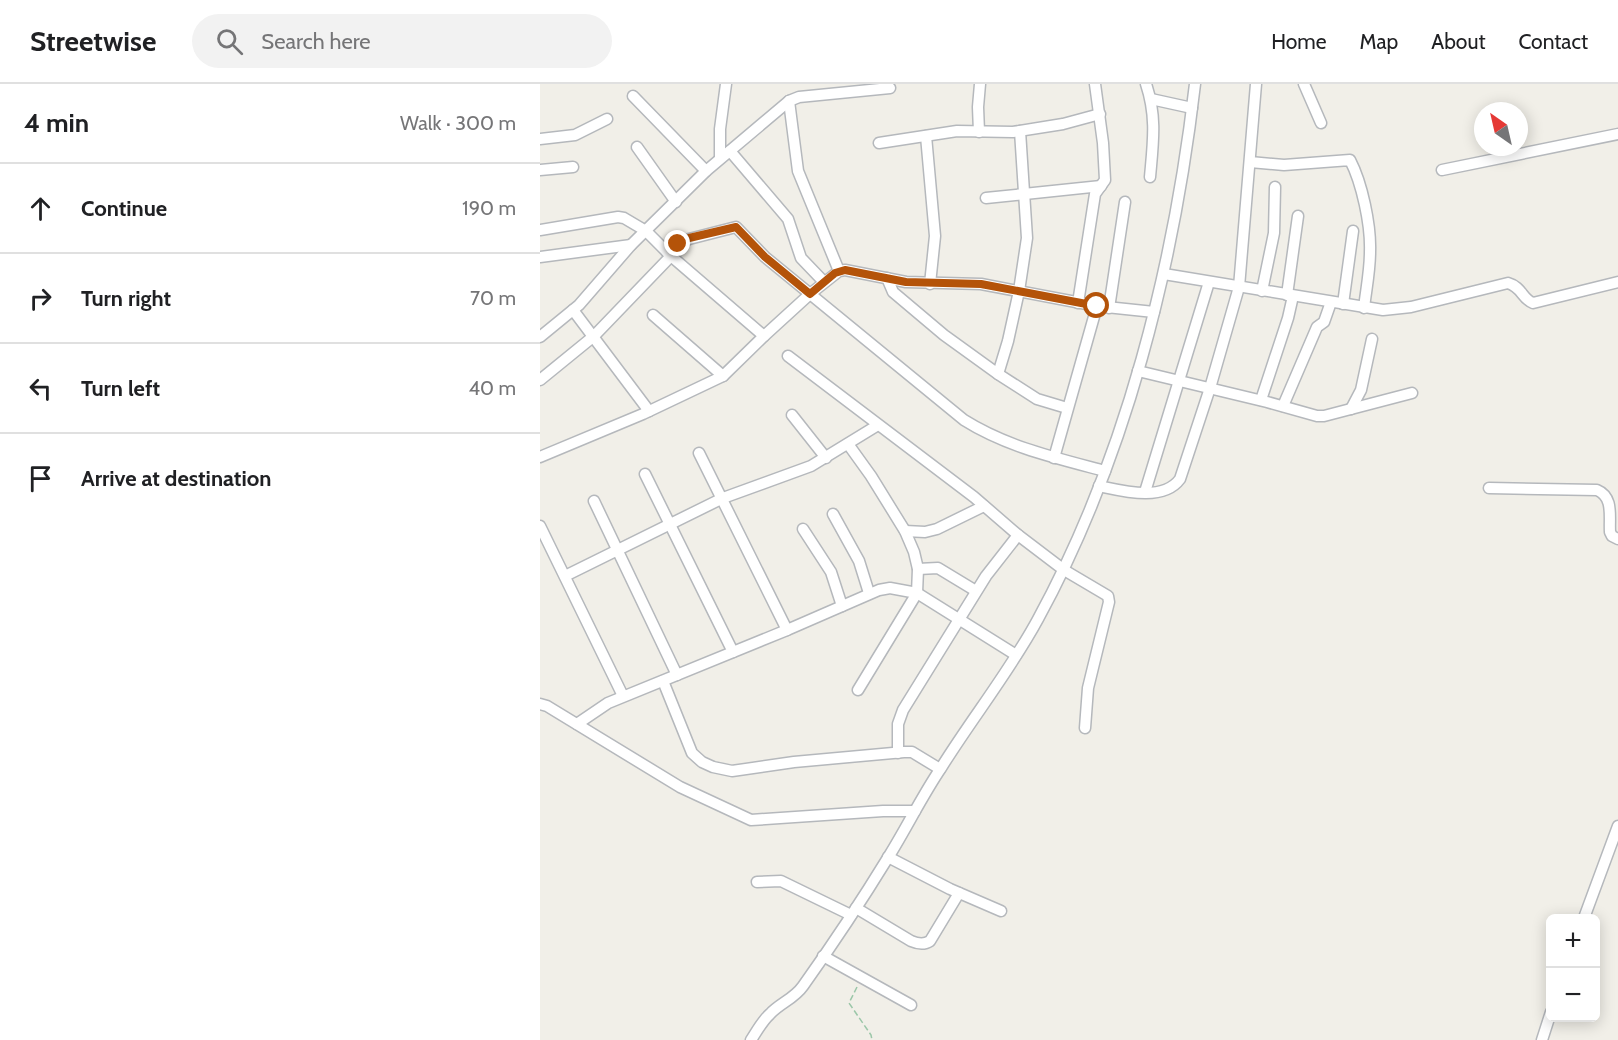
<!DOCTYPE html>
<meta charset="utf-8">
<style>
:root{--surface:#fff;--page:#f2f2f2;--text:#202124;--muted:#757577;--line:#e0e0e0}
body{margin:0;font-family:Cabin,sans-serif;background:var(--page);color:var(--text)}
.controls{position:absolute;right:18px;bottom:18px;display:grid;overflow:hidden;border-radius:9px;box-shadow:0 3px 15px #0003}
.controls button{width:54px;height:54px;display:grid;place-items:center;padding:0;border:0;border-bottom:2px solid var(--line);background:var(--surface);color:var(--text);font:30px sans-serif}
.compass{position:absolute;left:934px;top:18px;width:54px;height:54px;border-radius:50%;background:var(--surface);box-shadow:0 3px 15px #0003;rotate:326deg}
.stop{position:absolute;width:18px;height:18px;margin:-14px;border:4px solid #b45309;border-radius:50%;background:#fff}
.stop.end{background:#b45309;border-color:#fff;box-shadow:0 2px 6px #0008}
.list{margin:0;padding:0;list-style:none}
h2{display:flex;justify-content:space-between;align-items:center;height:78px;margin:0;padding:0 24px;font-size:26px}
h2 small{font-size:20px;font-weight:400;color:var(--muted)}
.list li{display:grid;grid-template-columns:39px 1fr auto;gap:18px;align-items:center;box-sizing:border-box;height:90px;padding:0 24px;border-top:2px solid var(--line)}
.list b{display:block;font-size:22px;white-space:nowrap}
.list em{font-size:20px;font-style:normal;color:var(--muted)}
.icon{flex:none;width:33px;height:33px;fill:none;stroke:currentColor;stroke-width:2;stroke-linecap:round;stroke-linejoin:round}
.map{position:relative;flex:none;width:1078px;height:956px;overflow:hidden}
header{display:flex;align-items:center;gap:36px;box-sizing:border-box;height:84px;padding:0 30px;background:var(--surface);border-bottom:2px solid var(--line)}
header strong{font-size:28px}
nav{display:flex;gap:33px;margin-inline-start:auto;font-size:21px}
.search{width:420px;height:54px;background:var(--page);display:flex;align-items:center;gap:15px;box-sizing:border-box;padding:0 21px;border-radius:33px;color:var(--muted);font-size:22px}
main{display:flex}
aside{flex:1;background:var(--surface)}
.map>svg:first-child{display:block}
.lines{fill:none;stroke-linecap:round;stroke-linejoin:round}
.minor-casing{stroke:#b5b8bc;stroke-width:13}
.path{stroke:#9cc7a9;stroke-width:1.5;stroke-dasharray:6 3;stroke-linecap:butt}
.minor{stroke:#fff;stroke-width:10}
.route{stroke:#b45309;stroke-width:8}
</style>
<header>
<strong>Streetwise</strong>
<div class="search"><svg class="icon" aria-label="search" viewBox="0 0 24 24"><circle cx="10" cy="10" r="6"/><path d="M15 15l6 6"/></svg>Search here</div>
<nav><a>Home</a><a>Map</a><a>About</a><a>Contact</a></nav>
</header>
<main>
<aside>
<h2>4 min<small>Walk · 300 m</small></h2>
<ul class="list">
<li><svg class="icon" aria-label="ahead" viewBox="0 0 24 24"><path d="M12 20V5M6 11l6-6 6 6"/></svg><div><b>Continue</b></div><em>190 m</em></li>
<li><svg class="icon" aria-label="right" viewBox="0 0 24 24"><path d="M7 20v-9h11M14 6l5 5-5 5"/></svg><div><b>Turn right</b></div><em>70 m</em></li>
<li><svg class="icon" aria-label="left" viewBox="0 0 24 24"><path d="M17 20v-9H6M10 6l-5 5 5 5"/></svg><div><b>Turn left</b></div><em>40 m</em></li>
<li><svg class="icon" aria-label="arrive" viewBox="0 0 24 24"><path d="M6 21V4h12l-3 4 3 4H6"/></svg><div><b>Arrive at destination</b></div></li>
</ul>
</aside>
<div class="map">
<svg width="1078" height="956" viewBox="0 0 1078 956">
<rect width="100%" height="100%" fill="#f1efe8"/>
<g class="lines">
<defs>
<g id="minor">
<path d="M606,0c11,33 7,59 4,93"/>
<path d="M764,0l17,39"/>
<path d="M93,12l73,75"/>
<path d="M611,15l41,9"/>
<path d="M249,17l9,70 41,100"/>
<path d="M439,48l-1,-25 2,-23"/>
<path d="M386,52l9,100 -5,48"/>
<path d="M0,55l35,-4 32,-16"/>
<path d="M339,59l78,-12 56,1 50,-8 37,-10"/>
<path d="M97,63l39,55"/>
<path d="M190,67l58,68 13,39 23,24"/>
<path d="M180,74v-29l6,-45"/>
<path d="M710,78l34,3 66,-5c12,23 21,65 20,92 0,19 -4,38 -6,56"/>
<path d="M0,86l33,-3"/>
<path d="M902,86l176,-36"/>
<path d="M446,114l115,-12"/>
<path d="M0,146l78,-13 6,1 22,13 25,25 93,80"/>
<path d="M127,168l22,-13 47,-12 29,30 199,163c43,27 92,38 141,51"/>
<path d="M0,173l91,-12"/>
<path d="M624,190l219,36 28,-3 97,-24c14,4 14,16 25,20l85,-21"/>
<path d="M347,194l6,14 51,43 54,39 39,25 30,9"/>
<path d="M722,207l12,-58 1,-46"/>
<path d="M747,211l11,-79"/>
<path d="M538,219l17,-109 10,-14 -2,-37 -8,-59"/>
<path d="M803,220l10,-73"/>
<path d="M569,224l16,-106"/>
<path d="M33,226l76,101"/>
<path d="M113,231l70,61"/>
<path d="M0,253l39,-32 52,-60 75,-74 83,-70 10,-4 91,-9"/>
<path d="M248,272l186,141 44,38 46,35 44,26 1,6 -21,86 -3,40"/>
<path d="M598,287l129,31 50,14h7l88,-23"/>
<path d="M458,290l10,-33 11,-50 8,-53 -7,-107"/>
<path d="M0,296l54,-44 77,-80"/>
<path d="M721,316l27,-82 5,-22"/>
<path d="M743,322l34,-79 7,-5 7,-20"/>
<path d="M811,325l10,-19 11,-51"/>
<path d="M252,331l34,43"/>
<path d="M308,360l23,32 34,55 9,21 4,17 -1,24 -59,97"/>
<path d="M159,369l88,177"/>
<path d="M0,373l103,-43 80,-38 41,-40 46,-42 29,-23 6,-1 61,12 75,2 116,22 57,6"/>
<path d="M514,374l43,-152"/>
<path d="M105,390l88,178"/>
<path d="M559,402c24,5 64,16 81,-7l30,-91 29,-101 17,-203"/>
<path d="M949,404l108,2c17,7 12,27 13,42l2,4 6,3"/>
<path d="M605,408l64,-210"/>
<path d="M54,417l83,174"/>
<path d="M293,430l26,47 10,32"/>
<path d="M0,442l83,170"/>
<path d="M263,445l28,43 11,34"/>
<path d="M365,447l20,1 12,-3 47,-23"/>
<path d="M378,485l20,-1 38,23"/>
<path d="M25,492l158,-78 88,-32 67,-41"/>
<path d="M123,597l29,72 10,9 11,5 19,4 62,-9 110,-10h8l28,17"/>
<path d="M0,620l7,2 133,81 71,33 132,-9h32"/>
<path d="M37,640l31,-21 179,-73 92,-40 11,-2 27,5 99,62"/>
<path d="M358,669v-29l5,-14 83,-134 32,-41"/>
<path d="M348,773l62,32 51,22"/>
<path d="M217,798l24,-1 70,34"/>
<path d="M316,824l55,33c7,3 13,4 19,0l29,-48"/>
<path d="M1044,834l34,-92"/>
<path d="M283,872l88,49"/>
<path d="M211,956c6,-9 11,-19 19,-26 10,-11 24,-15 33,-28 30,-42 59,-86 86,-130 18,-29 33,-60 52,-88 31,-50 69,-97 97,-149 88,-161 136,-354 157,-535"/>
<path d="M1002,956l9,-28"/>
</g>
</defs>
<!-- minor casing -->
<use href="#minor" class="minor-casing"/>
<!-- path -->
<path class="path" d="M317,903l-8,16 22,32 1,5"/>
<!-- minor -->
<use href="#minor" class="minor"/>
</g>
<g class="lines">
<!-- route -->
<path class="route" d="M138,160l11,-6 47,-11 29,30 45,37 25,-21 10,-3 61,12 75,2 116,22"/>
</g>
</svg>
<div class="controls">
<button>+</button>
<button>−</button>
</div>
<svg class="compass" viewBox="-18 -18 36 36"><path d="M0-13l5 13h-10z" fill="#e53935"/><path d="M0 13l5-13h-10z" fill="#757577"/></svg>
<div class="stop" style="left:557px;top:222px"></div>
<div class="stop end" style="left:138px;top:160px"></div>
</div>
</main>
